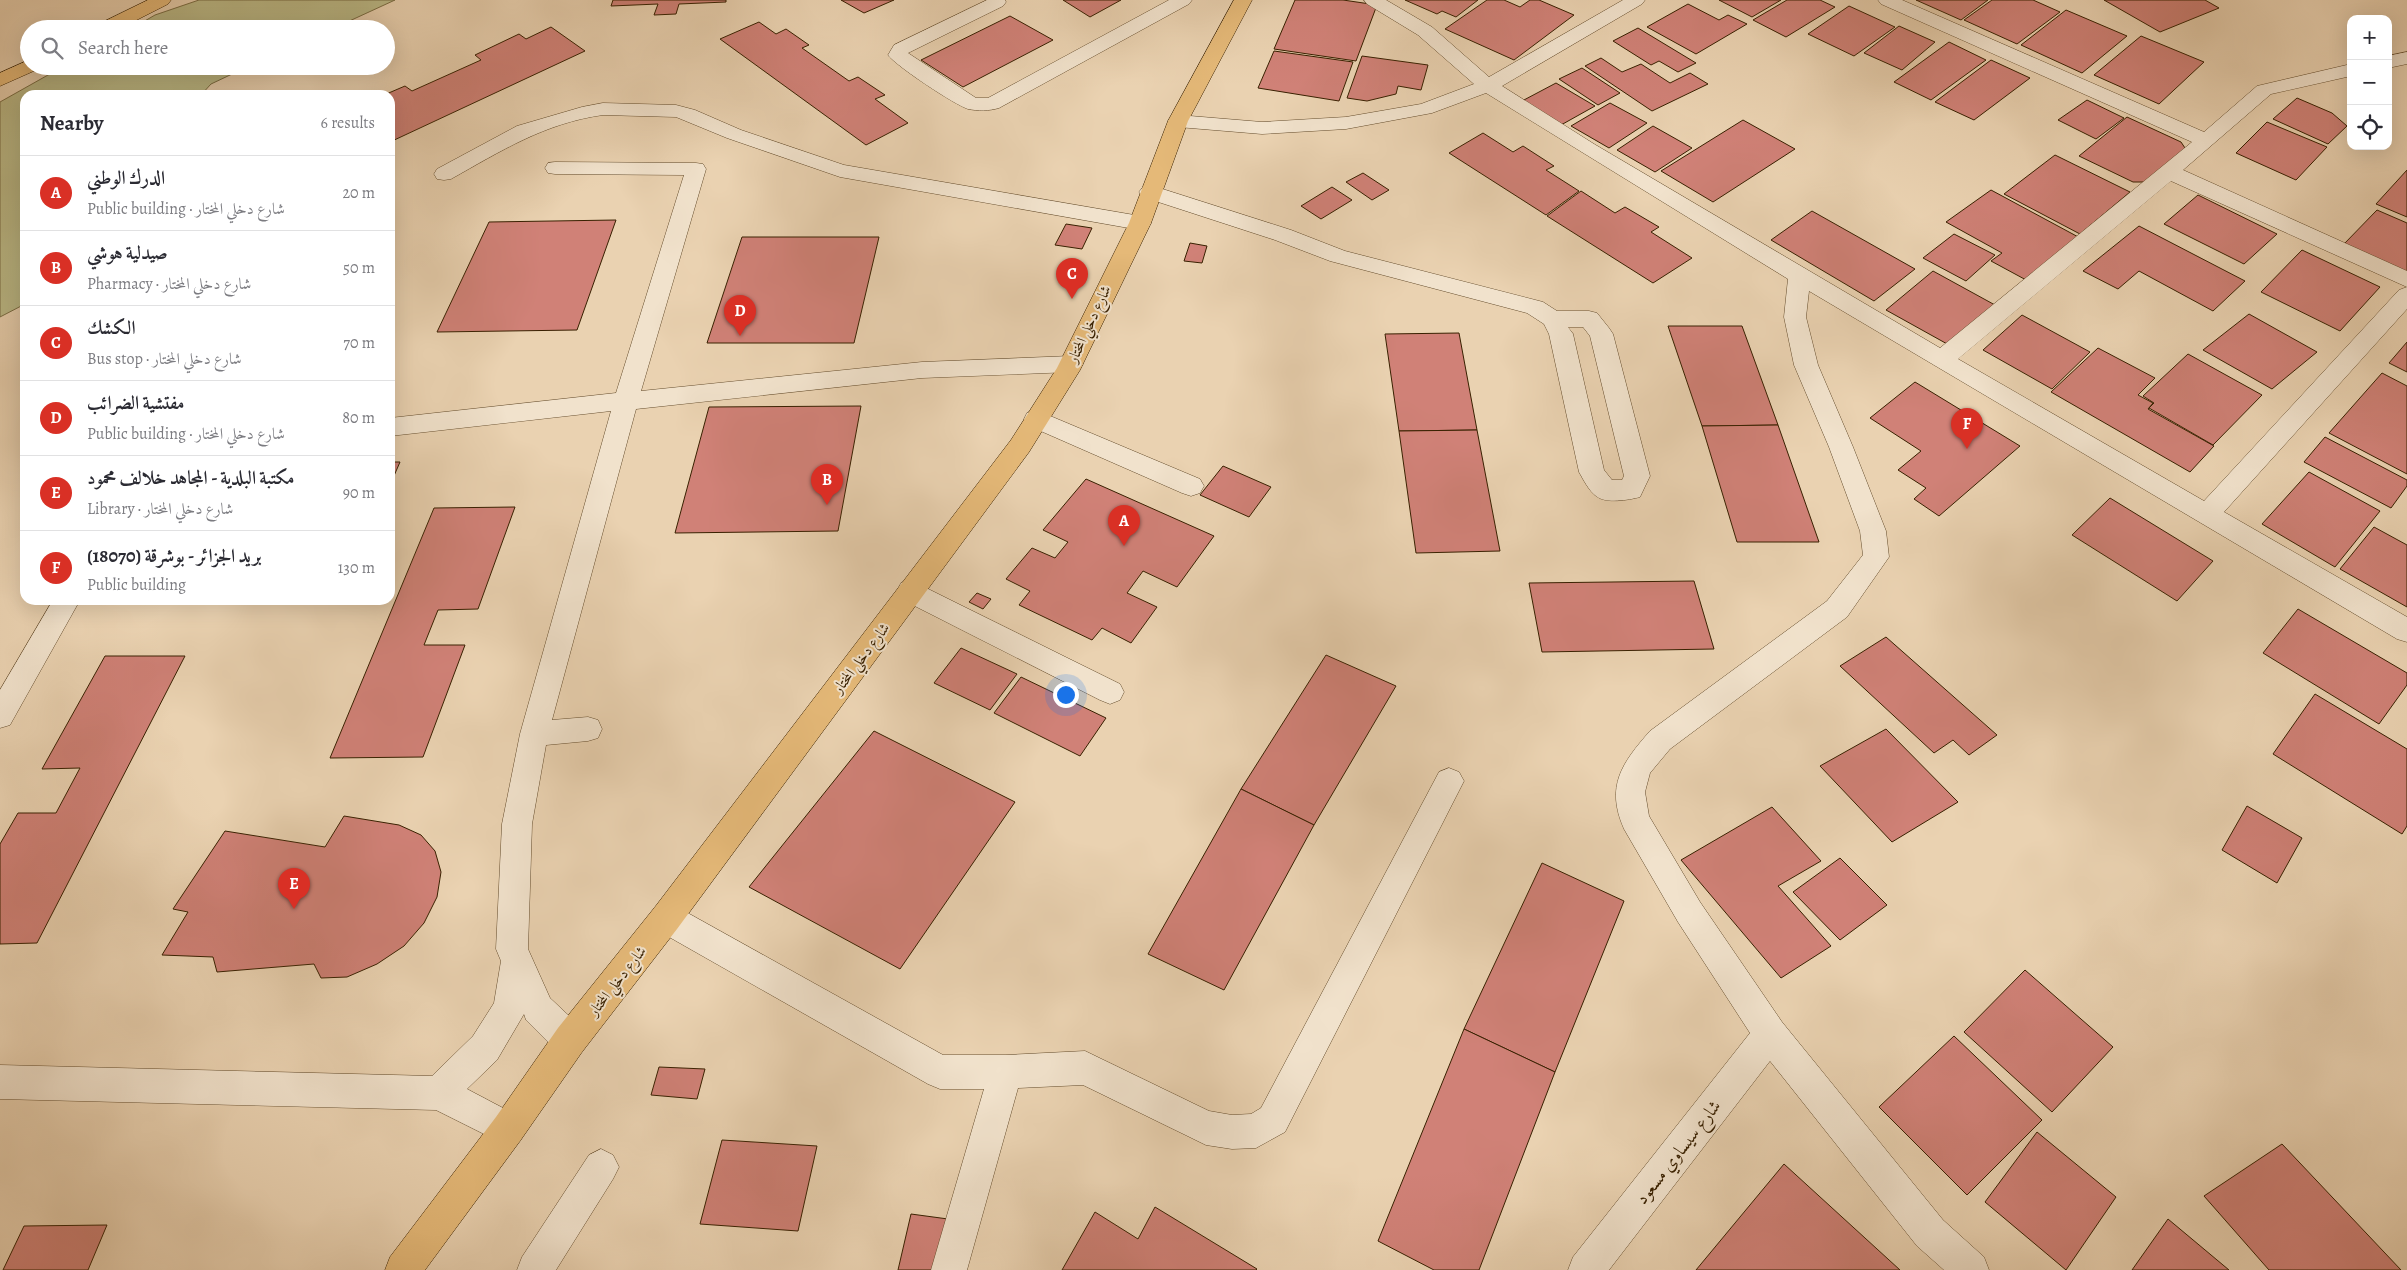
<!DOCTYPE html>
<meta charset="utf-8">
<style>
:root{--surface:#fff;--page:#f2f2f3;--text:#2b2b33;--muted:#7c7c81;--line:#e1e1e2;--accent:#d93025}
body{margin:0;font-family:Alegreya,Amiri,serif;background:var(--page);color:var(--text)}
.controls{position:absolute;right:15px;top:15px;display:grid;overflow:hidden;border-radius:10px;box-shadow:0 5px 20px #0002}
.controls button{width:45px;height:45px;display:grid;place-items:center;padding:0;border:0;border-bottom:1px solid var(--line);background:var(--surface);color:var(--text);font:25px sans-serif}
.you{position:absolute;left:1065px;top:694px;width:18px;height:18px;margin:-12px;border:4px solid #fff;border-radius:50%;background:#1a73e8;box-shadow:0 0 0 8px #1a73e833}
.badge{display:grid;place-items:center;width:32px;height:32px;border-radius:50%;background:var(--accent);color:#fff;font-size:16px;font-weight:700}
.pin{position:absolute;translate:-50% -41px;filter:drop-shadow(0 1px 2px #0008)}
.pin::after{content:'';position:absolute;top:26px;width:18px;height:15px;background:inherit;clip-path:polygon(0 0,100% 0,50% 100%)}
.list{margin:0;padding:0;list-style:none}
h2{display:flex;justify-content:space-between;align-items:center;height:65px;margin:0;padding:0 20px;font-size:21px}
h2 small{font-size:16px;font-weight:400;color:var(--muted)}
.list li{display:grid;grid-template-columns:32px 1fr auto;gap:15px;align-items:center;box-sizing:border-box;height:75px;padding:0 20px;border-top:1px solid var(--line)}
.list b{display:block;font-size:19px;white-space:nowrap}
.list p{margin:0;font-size:16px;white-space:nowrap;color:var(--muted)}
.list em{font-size:16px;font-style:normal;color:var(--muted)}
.icon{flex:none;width:28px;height:28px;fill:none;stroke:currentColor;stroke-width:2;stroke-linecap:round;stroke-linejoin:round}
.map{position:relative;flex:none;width:2407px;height:1270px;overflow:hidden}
.search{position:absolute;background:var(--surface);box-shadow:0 5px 20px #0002;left:20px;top:20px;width:375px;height:55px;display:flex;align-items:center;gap:12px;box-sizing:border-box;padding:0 18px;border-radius:28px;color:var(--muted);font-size:19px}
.panel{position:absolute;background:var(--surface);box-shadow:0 5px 20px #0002;left:20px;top:90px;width:375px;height:515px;border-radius:15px}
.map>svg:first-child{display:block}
.green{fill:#bbba88;stroke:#7a6d44}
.building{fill:#d08177;stroke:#382000}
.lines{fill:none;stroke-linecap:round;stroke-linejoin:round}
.minor-casing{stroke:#644c2c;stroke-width:1}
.major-casing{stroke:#382000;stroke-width:1}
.minor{fill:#f1e2cc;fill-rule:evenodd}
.major{fill:#e5b978;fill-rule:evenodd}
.labels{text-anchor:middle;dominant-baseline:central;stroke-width:4;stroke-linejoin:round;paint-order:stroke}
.street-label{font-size:15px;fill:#382000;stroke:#f1e2cc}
.near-street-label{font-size:18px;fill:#382000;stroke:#f1e2cc}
</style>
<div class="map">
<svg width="2407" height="1270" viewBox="0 0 2407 1270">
<rect width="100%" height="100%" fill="#ead2b1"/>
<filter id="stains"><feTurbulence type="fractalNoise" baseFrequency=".004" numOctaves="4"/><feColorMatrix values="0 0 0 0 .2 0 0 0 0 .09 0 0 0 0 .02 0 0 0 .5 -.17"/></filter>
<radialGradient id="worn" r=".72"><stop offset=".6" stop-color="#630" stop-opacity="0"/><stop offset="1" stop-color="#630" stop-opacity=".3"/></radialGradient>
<!-- green -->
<g class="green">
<path d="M199,0h196l-63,29h-201l24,-14z"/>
<path d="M64,66h185l-38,18 -10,11h-176v209l-25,13v-215z"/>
</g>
<!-- building -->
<g class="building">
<path d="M613,0h113v2l-47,2 -3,10 -22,1 4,-11 -47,2z"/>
<path d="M841,0h53l-30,13z"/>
<path d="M1063,0h58l-31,17z"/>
<path d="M1295,0h48l34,5 -21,56 -82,-12z"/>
<path d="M1405,0h73l-22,17 -14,-6 -5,3z"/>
<path d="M1487,0h17l16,7 10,-7h9l35,15 -60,45 -69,-31z"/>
<path d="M1719,0h62l-29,17z"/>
<path d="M1787,0h33l15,7 -49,30 -33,-17z"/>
<path d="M1916,0h72l-27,20z"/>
<path d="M1992,0h41l27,12 -43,32 -53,-24z"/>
<path d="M2104,0h101l14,8 -59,24z"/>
<path d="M1688,4l31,16 9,-5 19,9 -51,30 -49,-27z"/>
<path d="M1849,6l46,21 -41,29 -46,-22z"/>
<path d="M2066,10l61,26 -45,37 -61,-28z"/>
<path d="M1010,16l43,24 -90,47 -42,-27z"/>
<path d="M759,22l17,12 10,-5 23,16 -7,3 47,33 9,-4 27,18 -10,4 33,24 -42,22 -146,-106z"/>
<path d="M1899,26l36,16 -33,28 -38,-17z"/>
<path d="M551,27l34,24 -195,91v-47h-6l21,-9 7,5 69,-31 -6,-5 44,-21 7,5z"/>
<path d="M1638,28l58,35 -18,9 -19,-11 -8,4 -38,-24z"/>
<path d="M2141,36l63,26 -45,42 -65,-29z"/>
<path d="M1949,42l37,18 -55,40 -37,-18z"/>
<path d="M1274,51l79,11 -14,39 -81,-13z"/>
<path d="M1362,56l66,9 -7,25 -23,-4 -2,8 -29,7 -20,-3z"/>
<path d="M1601,58l21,14 19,-8 29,19 20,-10 18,11 -56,27 -67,-45z"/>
<path d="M1991,60l39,18 -56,42 -39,-18z"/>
<path d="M1582,68l38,25 -22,12 -39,-26z"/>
<path d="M1556,83l39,23 -34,19 -39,-24z"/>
<path d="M2297,98l35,15 15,13 -19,18 -55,-25z"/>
<path d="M2087,100l37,18 -28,21 -38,-19z"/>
<path d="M1610,103l37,20 -38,25 -38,-22z"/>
<path d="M2127,117l54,25 6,9 -41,31h-13l-54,-26z"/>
<path d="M1743,120l52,29 -82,53 -52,-31z"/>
<path d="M2267,122l60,25 -31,33 -60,-27z"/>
<path d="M1653,126l39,22 -37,24 -38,-22z"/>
<path d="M1483,133l30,19 10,-6 31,20 -8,4 33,21 -33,24 -97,-62z"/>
<path d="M2055,155l75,37 -50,42 -76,-40z"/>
<path d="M2407,170v47l-31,-13z"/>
<path d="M1363,173l26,17 -17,10 -26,-18z"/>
<path d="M1332,187l20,13 -31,19 -20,-13z"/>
<path d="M1991,190l91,49 -54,42 -37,-20 11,-8 -56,-31z"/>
<path d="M1581,191l34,22 10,-6 34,20 -8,5 41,26 -39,25 -106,-67z"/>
<path d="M2198,195l79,39 -33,30 -80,-40z"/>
<path d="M2377,210l30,13v50l-63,-29z"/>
<path d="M1812,211l103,58 -41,32 -103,-61z"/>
<path d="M616,220l-39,110 -140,2 52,-110z"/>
<path d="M1066,224l26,4 -10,21 -27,-4z"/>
<path d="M2139,226l106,55 -32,30 -74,-40 -21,18 -35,-18z"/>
<path d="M1954,234l41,21 -29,26 -43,-23z"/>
<path d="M742,237h137l-25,106h-147z"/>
<path d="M1190,243l17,3 -5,17 -18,-2z"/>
<path d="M2302,250l78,37 -40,44 -79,-39z"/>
<path d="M1933,271l62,34 -46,40 -63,-35z"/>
<path d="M2249,314l68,38 -45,37 -69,-39z"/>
<path d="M2022,315l68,37 -38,37 -69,-39z"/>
<path d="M1668,326h74l36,99 -76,1z"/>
<path d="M1459,333l18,97 -78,1 -14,-97z"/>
<path d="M2407,342v30l-18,-9z"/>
<path d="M2098,348l57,30 -17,17 15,8 -5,6 66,37 -24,26 -139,-80z"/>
<path d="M2188,354l74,41 -49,50 -64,-37 5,-5 -11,-7z"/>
<path d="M2382,373l25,13v88l-78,-41z"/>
<path d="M1915,382l105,64 -81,70 -25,-17 12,-11 -28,-18 23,-19 -51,-33z"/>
<path d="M861,406l-23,125 -163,2 34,-126z"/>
<path d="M1778,425l41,117h-82l-35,-116z"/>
<path d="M1477,430l23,121 -84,2 -17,-122z"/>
<path d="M2325,437l82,43v6l-16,22 -87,-46z"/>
<path d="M390,462h10l-10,23z"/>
<path d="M1223,466l48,21 -22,30 -49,-22z"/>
<path d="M2309,472l71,39 -45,56 -73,-43z"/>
<path d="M1086,479l128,57 -37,51 -34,-16 -16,22 30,14 -26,36 -29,-15 -10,12 -73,-35 11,-14 -24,-12 26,-31 23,10 13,-16 -25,-12z"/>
<path d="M2110,498l103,63 -36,40 -105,-66z"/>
<path d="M515,507l-37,102 -40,1 -14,35h41l-42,112 -93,1 104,-250z"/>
<path d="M2374,527l33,18v62l-67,-38z"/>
<path d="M1694,581l20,68 -172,3 -13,-69z"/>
<path d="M977,593l14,6 -8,10 -14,-7z"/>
<path d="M2298,609l109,64v12l-28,39 -116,-71z"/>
<path d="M1886,637l111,98 -28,20 -16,-15 -19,13 -94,-87z"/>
<path d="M961,648l56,26 -27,36 -56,-27z"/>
<path d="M1326,655l70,31 -82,139 -73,-36z"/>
<path d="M105,656h80l-148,287 -37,1v-100l18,-31h38l24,-45 -38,1z"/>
<path d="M1021,677l85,41 -26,38 -86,-43z"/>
<path d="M2315,694l92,55v77l-5,8 -129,-80z"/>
<path d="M1886,729l72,73 -66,40 -72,-76z"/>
<path d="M874,731l141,71 -115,167 -151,-82z"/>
<path d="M1241,789l73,36 -90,165 -76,-36z"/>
<path d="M2247,806l55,32 -25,45 -55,-33z"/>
<path d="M1772,807l49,54 -43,25 53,60 -50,32 -100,-118z"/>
<path d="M344,816l55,9 22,10 14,16 6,21 -4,25 -13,26 -20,23 -27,18 -30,13 -26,1 -7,-14 -97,8 -4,-15 -51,-2 26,-43 -15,-3 52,-78 100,16z"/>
<path d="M1840,858l47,47 -47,35 -47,-48z"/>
<path d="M1542,863l82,38 -69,171 -91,-43z"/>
<path d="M2025,970l88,77 -61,65 -88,-80z"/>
<path d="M1464,1029l91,43 -76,198h-45l-56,-29z"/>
<path d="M1954,1036l88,84 -75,75 -88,-88z"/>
<path d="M659,1067l46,2 -8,30 -46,-4z"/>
<path d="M2037,1132l79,65 -50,73 -81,-68z"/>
<path d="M722,1140l95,6 -19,85 -98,-7z"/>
<path d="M2282,1144l119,126h-132l-65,-74z"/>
<path d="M1784,1164l116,106h-204z"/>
<path d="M1155,1207l102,62 -1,1h-194l33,-58 43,27z"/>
<path d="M911,1214l37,5 -11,51h-39z"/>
<path d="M2168,1219l61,51h-97z"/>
<path d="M107,1225l-19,45h-85l21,-44z"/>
</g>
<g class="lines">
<defs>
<g id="minor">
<path d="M987,0h18l1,2 -3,4 -95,47 68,45h12l181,-98h23l-3,4 -190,104c-10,3 -21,3 -31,1 -13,-4 -72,-43 -80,-54l6,-10z"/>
<path d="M1364,0h22l46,27 57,50 134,-77h22l-3,4 -140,82 92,58 346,204 252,-206 -311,-138 -3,-4h24l302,132 53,-46 94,-22v12l-80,18 -88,76 224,101v38l-183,203 183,105v25l-10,-3 -588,-348 -3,26 12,48 35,82 33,84 3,26 -42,60 -177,132 -20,24 -5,19 4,24 51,86 82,120 161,198 41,37 5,13h-45l-27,-24 -147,-185 -161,209h-41l5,-13 177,-224 -72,-111 -54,-93c-19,-43 -2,-66 26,-98l177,-130 36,-46 -3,-24 -31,-84 -35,-82 -10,-48 4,-38 -302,-186 -54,20 -86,16 -84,5 -84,-7 -7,-2 -3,-4 3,-4 7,-2 84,7 84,-5 75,-13 53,-20 -56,-49 -51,-31zM2171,181l236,106 -8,3 -195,211 -246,-142z"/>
<path d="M2407,52v12l-19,4v-12z"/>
<path d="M603,103l73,2 19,5 46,20 103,35 296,51 8,2 3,5 -3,5 -8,2 -300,-53 -113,-39 -51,-21 -73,-2c-58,8 -102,36 -152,64l-7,1 -7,-1 -3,-5 3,-5 80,-43 65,-19z"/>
<path d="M555,162l141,1 7,1 3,5 -65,222 281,-29 149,-6 8,2 4,6 -4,6 -8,2 -149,6 -286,31 -84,311 36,-3 10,3 4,9 -4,9 -10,3 -42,4 -14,79 -4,125 22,49 32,30 5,12 -5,12 -12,5 -12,-5 -32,-32 -2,-6 -27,46 -30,29 53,28 5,12 -5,12 -12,5 -72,-36 -436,-11v-34l432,11 41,-40 21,-33 7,-42 -5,-12 6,-125 18,-90 91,-323 -221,25v-18l226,-25 68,-218 -129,-1 -7,-1 -3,-5 3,-5z"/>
<path d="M1150,185l141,45 54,21 198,51 14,9h32l8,2 12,15 4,6 37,142 -10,21c-11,3 -35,7 -44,-1 -7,-5 -13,-17 -17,-24l-30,-138 -5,-10 -17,-11 -197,-52 -55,-21 -132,-43 -4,-5 4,-5zM1568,327h15l7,9 34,140 -2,4h-10l-8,-10 -31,-136z"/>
<path d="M1036,410l164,69 4,7 -4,7 -9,3 -9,-3 -155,-68 -3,-6 3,-6z"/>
<path d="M910,580l210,104 4,8 -4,8 -10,4 -10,-4 -199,-101 -4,-8 4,-8z"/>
<path d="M53,600h27l-70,125 -10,3v-38z"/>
<path d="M1449,768l10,4 5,9 -179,351 -29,16 -24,1 -26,-4 -123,-60 -65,3 -51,182h-36l53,-181h-44l-12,-5 -273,-155 -5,-11 5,-11 11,-4 11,4 266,148h63l79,-4 124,60 23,4 19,-1 10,-6 178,-336z"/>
<path d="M601,1149l12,6 6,12 -6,12 -57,91h-39l5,-13 67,-102z"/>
</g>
<g id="major">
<path d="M148,0h23l-3,4 -49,25h-24l2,-4z"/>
<path d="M1234,0h18l-64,121 -37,102 -71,147 -51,82 -352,477 -95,123 -62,89 -95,129h-40l5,-13 106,-140 62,-89 97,-121 356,-467 46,-72 72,-145 39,-102z"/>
<path d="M29,60v6h9l-2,4 -36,16v-13z"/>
</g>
</defs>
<!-- minor casing -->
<use href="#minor" class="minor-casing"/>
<!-- major casing -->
<use href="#major" class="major-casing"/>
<!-- minor -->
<use href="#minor" class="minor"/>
<!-- major -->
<use href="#major" class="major"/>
</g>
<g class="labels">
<!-- street labels -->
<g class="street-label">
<text transform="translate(1089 324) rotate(-65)">شارع دخلي المختار</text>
<text transform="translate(861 658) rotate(-53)">شارع دخلي المختار</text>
<text transform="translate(617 981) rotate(-52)">شارع دخلي المختار</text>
</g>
<!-- near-street labels -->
<g class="near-street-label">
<text transform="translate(1678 1152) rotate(-52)">شارع سيساوي مسعود</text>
</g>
</g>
<rect width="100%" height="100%" filter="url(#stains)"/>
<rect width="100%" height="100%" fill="url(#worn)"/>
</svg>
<div class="controls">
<button>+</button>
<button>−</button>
<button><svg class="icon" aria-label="locate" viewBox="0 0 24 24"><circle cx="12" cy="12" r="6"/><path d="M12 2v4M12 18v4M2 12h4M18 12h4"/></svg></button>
</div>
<div class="you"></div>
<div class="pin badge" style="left:1124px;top:546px">A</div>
<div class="pin badge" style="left:827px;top:505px">B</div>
<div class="pin badge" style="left:1072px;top:299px">C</div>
<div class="pin badge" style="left:740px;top:336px">D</div>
<div class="pin badge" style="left:294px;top:909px">E</div>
<div class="pin badge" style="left:1967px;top:449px">F</div>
<div class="search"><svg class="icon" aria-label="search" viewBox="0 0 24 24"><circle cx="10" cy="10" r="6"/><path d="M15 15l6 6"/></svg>Search here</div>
<section class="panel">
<h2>Nearby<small>6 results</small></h2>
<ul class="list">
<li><span class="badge">A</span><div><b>الدرك الوطني</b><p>Public building · شارع دخلي المختار</p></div><em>20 m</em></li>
<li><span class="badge">B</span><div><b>صيدلية هوشي</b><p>Pharmacy · شارع دخلي المختار</p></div><em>50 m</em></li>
<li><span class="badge">C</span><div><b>الكشك</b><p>Bus stop · شارع دخلي المختار</p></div><em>70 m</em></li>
<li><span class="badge">D</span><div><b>مفتشية الضرائب</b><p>Public building · شارع دخلي المختار</p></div><em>80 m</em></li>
<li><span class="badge">E</span><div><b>مكتبة البلدية - المجاهد خلالف محمود</b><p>Library · شارع دخلي المختار</p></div><em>90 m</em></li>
<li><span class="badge">F</span><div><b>بريد الجزائر - بوشرقة (18070)</b><p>Public building</p></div><em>130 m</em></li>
</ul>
</section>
</div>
